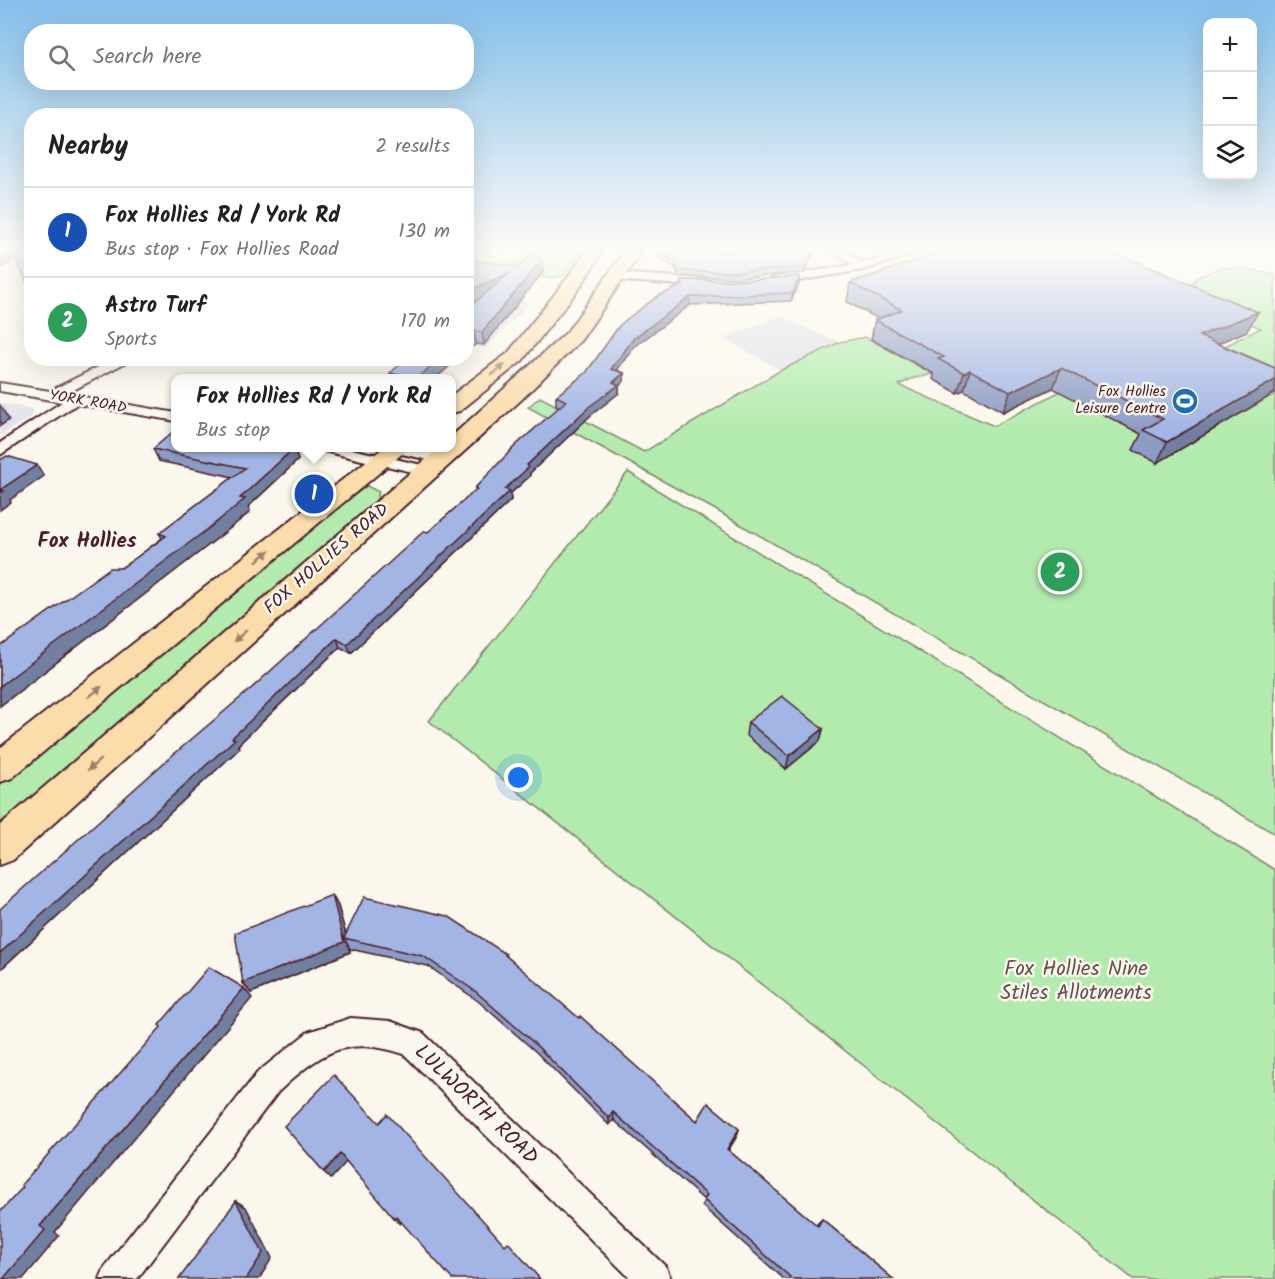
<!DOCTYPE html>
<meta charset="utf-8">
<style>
:root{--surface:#fff;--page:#f6f6f6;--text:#222;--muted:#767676;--line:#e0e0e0;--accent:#b45309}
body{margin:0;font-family:Kalam,sans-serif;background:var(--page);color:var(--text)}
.controls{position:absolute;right:18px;top:18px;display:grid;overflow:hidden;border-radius:12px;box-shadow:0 6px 24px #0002}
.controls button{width:54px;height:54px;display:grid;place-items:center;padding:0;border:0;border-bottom:2px solid var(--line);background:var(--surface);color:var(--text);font:30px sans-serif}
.you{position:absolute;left:519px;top:778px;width:21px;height:21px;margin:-15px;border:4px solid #fff;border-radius:50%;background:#1a73e8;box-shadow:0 0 0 9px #1a73e833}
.badge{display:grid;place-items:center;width:39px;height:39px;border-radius:50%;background:var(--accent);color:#fff;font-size:20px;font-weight:700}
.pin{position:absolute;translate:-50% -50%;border:3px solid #fff;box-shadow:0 2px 6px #0006}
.popup{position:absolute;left:171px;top:374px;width:285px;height:78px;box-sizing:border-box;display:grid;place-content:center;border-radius:12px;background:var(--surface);filter:drop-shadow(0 2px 4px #0005);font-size:20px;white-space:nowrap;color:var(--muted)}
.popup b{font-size:22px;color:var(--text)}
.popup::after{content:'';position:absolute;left:50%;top:100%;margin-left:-12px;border:12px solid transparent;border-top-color:var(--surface)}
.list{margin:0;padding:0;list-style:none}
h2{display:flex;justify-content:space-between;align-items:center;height:78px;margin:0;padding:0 24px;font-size:26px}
h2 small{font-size:20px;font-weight:400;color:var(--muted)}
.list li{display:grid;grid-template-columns:39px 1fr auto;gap:18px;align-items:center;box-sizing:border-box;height:90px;padding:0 24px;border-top:2px solid var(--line)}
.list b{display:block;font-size:22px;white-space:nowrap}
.list p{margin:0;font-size:20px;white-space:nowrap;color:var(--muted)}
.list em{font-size:20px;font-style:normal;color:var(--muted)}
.icon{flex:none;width:33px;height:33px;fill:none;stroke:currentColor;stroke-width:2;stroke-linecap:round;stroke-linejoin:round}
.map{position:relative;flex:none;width:1275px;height:1279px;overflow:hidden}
.search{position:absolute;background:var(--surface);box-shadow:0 6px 24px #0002;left:24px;top:24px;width:450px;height:66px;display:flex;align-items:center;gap:15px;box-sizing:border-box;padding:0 21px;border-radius:24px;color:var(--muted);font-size:22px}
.panel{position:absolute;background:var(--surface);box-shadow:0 6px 24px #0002;left:24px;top:108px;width:450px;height:258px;border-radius:24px}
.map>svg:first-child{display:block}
.built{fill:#e1e3ea}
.green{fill:#b3ebae;stroke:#7e856c;stroke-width:1.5}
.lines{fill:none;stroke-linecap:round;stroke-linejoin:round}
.minor-casing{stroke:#4a1f2b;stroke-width:4}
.primary-casing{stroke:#4a1f2b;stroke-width:4}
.minor{fill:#fbf7ec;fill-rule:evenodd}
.primary{fill:#faddab;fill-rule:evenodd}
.wall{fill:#8c9cc4;stroke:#4a1f2b;stroke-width:1.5}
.shaded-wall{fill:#727fa0;stroke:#4a1f2b;stroke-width:1.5}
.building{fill:#a3b5e4;stroke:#4a1f2b;stroke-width:1.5}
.oneway{fill:#a27e6b}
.labels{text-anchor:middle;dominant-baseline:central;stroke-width:5;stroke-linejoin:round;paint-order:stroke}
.far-poi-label{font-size:15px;fill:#4a1f2b;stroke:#fbf7ec;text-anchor:end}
.far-street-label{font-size:15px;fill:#4a1f2b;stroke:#fbf7ec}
.street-label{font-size:18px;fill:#4a1f2b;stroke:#fbf7ec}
.quarter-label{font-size:21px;font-weight:bold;fill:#4a1f2b;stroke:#fbf7ec}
.near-park-label{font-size:21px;fill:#64524c;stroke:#fbf7ec}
.near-street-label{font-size:21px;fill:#4a1f2b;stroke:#fbf7ec}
</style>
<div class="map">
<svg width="1275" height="1279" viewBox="0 0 1275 1279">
<rect width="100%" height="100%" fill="#fbf7ec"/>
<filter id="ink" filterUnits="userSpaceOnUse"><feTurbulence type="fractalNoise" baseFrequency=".0167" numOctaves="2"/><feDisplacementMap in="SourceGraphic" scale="12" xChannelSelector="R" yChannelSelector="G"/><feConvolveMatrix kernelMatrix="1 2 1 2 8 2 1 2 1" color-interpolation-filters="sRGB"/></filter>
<g filter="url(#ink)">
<!-- built -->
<g class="built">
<path d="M467,289l64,13 -45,46 -19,-4z"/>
<path d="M780,316l35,16 25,10 -59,28 -57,-32z"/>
<path d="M0,403l28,5 6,2 -2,6 -32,20z"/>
</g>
<!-- green -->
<g class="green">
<path d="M467,251h114l-17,24 -13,3 -84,-12z"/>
<path d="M1220,268h22l33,7v559l-563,-326 -184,-101 12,-10 104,55 137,-82 59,-28 25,-5 68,37 -22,5 -12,6 95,41 80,-42 139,-32 48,-24 -78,-31 14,-20z"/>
<path d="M628,472l647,398v409h-142l-704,-558z"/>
<path d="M367,486l12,6 -6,17 -373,324v-50l322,-264z"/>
</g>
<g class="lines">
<defs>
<g id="minor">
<path d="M832,251h12l20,12 43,-12h17l-61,19 -89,15 -6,-4 6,-4 78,-12z"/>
<path d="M617,273l89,6 6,4 -6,4 -93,-7 -2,-3z"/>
<path d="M116,358h18l-68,36 110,19v8l-99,-17 -77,51v-12l62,-41 -62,-11v-8l50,8z"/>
<path d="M321,448h26l88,20 2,3 -8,5 -105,-25z"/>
<path d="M385,448h29l35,7 2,3 -8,5 -55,-12z"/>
<path d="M351,1018l39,3 33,12 243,234 5,12h-40l-227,-225c-59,-19 -83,-2 -126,38l-141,187h-37l5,-12 153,-195 50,-40z"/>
</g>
<g id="primary">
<path d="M586,251h17l-23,36 -58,74 -62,50 -8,2v-18l56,-42 58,-73z"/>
<path d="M625,251h17l-61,89 -60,60 -508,460 -13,5v-40l439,-377h13v-12l115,-104z"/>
<path d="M383,448h26l-397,330 -12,4v-34z"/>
</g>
</defs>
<!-- minor casing -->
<use href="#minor" class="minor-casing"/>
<!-- primary casing -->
<use href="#primary" class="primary-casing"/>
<!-- minor -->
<use href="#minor" class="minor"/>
<!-- primary -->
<use href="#primary" class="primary"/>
</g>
<!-- wall -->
<g class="wall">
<path d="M660,251h154l-10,22 -68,5 -58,-2 -2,-8 -17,-10z"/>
<path d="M542,260l1,12 -59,73 -8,-1 -10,8v-42l52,-43z"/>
<path d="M681,280l118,4 -8,17 -101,4 -56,42 -17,23 7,3v8l-5,5v7l-28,22 -61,58v3l-20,18 1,6 -160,153 -11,-6 -102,98 2,3 -240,222 253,-283 222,-196v-3l85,-81 -4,-2v-9l30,-23 95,-87z"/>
<path d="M850,283l397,48 -30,12 58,25v25l-118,70 -24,-13 8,-16 -88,-46 -50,24 -39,-22 -7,3 -24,-14 1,-5 -63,-35 4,-19 4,-1 -32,-17z"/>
<path d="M390,373l46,5h-45z"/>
<path d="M176,447l118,1 4,12 -50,47 2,5 -31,25 -219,169v-59l133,-87 29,-22 -3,-5 74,-56 -74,-16 -6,-12z"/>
<path d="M748,722l75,7 -3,12 -34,28 -40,-34z"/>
<path d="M332,895l6,11 8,29 160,19 1,3 190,164 42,8 -2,7 -9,14 88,75 6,-6 71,60h-109l-82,-73 2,-6 -90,-80 -5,5 -74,-74 -57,-50 -50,-35 -78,-17 -2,-4 2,7 -99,41 -8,-10z"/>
</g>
<!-- shaded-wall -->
<g class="shaded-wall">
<path d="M813,251h1l-10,22 1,-6z"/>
<path d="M13,252l3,5 -16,12v-7z"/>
<path d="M542,260l1,12 -59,73 -2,-13z"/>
<path d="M510,273l2,13 -46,19v-13z"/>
<path d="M800,276l-1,8 -8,17 2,-8z"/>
<path d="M690,297v8l-56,42 -22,30 -1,-8 23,-31z"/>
<path d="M1258,312l-11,19 -57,24 9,-19z"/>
<path d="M474,331l2,13 -10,8v-15z"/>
<path d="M441,358h18l-23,20h-19z"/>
<path d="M1061,368l-8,20 -50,24 7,-20z"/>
<path d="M970,370l-6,20 -7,3 7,-20z"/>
<path d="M624,373v8l-5,5v7l-28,22 -61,58v3l-20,18 1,6 -160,153 -4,-9 158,-155 22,-24z"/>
<path d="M1275,380v13l-118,70 10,-21z"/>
<path d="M0,405l9,15 -9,6z"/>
<path d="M294,448l4,12 -50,47 2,5 -31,25 -219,169v-20l240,-188z"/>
<path d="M37,465l7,11 -34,24 1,2 -11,8v-20z"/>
<path d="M337,638l3,9 -102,98 2,3 -240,222v-17z"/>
<path d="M823,729l-3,12 -34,28 3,-13z"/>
<path d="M332,895l6,11 9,33 -3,-1 4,7 2,7 -99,41 -8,-10z"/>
<path d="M244,988l8,10 -197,234 4,4 -36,43h-20l37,-53z"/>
<path d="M613,1112l1,8 -5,5v-7z"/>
<path d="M739,1129l-2,7 -12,20 2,-7z"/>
<path d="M340,1154l7,7 -16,18 -7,-7z"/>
<path d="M236,1201l10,6 26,51 -13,21h-13z"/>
<path d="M396,1216l6,5 -2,3 -6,-6z"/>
</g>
<!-- building -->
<g class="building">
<path d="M0,251h32v43l-19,-42 -13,10z"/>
<path d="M660,251h153l-8,16 -69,5 -58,-1 -2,-9 -17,-10z"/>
<path d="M943,251h167l148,61 -59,24 76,32v12l-108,62 -24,-12 20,-11 -102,-51 -51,24 -40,-22 -6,3 -26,-14 6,-2 -69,-37 27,-10 -52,-27z"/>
<path d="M534,253l8,7 -60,72 -8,-1 -8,6v-27l44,-37 -44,19v-24l9,-8 43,7z"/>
<path d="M800,276l-7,17 -103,4 -56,41 -23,31 13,4 -11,9 6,3 -29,21 -63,59 2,2 -24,22 5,2 -163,153 -10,-6 -105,100 3,1 -235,214v-44l167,-149 86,-73 171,-156 4,1 49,-43 -2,-1 40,-42 51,-45 -10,-5 30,-23 33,-47 8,-7 31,-23 25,-11 -2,-5h67z"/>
<path d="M408,358h33l-24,20h-6l-21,-5z"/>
<path d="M174,431l2,1v15l118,1 -54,50 5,1 -32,26 -213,161v-39l110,-79h11l12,-8 33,-24 -7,-3 86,-65 -92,-19z"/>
<path d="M7,456l30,9 -37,25 4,1 -4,2v-33z"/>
<path d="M782,696l41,33 -34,27 -41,-34z"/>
<path d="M332,895l12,47 -101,41 -8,-50z"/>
<path d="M364,897l84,19 58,38 -1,1 74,63 1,-2 117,105 11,-18 31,26 -12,20 91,77 4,-7 71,60h-104l1,-2 -86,-77 3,-5 -94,-83 -4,6 -76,-76 -58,-51 -52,-35 -79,-18z"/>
<path d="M209,967l35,21 -204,238 5,4 -42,49h-3v-67l23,-25 -2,-2 140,-158 -2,-2z"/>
<path d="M334,1075l45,48 8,-9 118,131 3,-3 32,37h-88l-56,-63 -2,2 -54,-64 -16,18 -40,-46z"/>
<path d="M236,1201l27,52 -17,26h-67z"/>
</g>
<!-- one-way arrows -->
<defs><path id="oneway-solid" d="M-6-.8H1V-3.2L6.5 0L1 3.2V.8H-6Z" transform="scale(1.5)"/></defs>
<g class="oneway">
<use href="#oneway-solid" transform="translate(498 370) rotate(-38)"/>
<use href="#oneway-solid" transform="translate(263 556) rotate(-39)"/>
<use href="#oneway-solid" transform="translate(240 636) rotate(139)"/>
<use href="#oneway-solid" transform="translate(95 692) rotate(-39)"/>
<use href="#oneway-solid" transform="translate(94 765) rotate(139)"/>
</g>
</g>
<!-- sky -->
<linearGradient id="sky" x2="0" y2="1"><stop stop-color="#83beea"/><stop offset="0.58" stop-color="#fdfbf6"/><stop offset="1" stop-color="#fdfbf6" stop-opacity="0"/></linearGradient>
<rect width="1275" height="430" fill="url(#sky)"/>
<!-- icons -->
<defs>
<symbol id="stadium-disc" viewBox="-11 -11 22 22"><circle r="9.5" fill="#1f6fb2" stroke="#fbf7ec"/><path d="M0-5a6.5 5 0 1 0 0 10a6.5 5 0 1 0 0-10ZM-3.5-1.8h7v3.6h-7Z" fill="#fff"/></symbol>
</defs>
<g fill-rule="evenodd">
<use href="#stadium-disc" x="1170" y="386" width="30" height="30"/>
</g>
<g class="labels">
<!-- far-poi labels -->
<g class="far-poi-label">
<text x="1166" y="392">Fox Hollies<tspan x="1166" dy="17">Leisure Centre</tspan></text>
</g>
<!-- far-street labels -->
<g class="far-street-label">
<text transform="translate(88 402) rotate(10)">YORK ROAD</text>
</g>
<!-- street labels -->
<g class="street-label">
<text transform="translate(327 559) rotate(-41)">FOX HOLLIES ROAD</text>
</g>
<!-- quarter labels -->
<g class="quarter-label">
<text x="87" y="541">Fox Hollies</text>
</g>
<!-- near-park labels -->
<g class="near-park-label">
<text x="1076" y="969">Fox Hollies Nine<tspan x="1076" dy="24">Stiles Allotments</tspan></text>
</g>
<!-- near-street labels -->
<g class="near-street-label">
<text transform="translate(476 1105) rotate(44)">LULWORTH ROAD</text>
</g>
</g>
</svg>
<div class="controls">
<button>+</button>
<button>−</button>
<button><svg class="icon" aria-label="layers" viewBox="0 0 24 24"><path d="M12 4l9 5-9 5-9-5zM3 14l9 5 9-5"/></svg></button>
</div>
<div class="you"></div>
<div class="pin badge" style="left:314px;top:494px;background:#1a4fb4">1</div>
<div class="popup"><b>Fox Hollies Rd / York Rd</b>Bus stop</div>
<div class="pin badge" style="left:1060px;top:572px;background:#2e9e5b">2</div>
<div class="search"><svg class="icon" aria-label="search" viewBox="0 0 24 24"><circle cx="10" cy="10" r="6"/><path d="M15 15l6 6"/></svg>Search here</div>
<section class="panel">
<h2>Nearby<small>2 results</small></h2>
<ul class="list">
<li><span class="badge" style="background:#1a4fb4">1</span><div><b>Fox Hollies Rd / York Rd</b><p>Bus stop · Fox Hollies Road</p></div><em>130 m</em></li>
<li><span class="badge" style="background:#2e9e5b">2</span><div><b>Astro Turf</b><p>Sports</p></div><em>170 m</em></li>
</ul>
</section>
</div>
